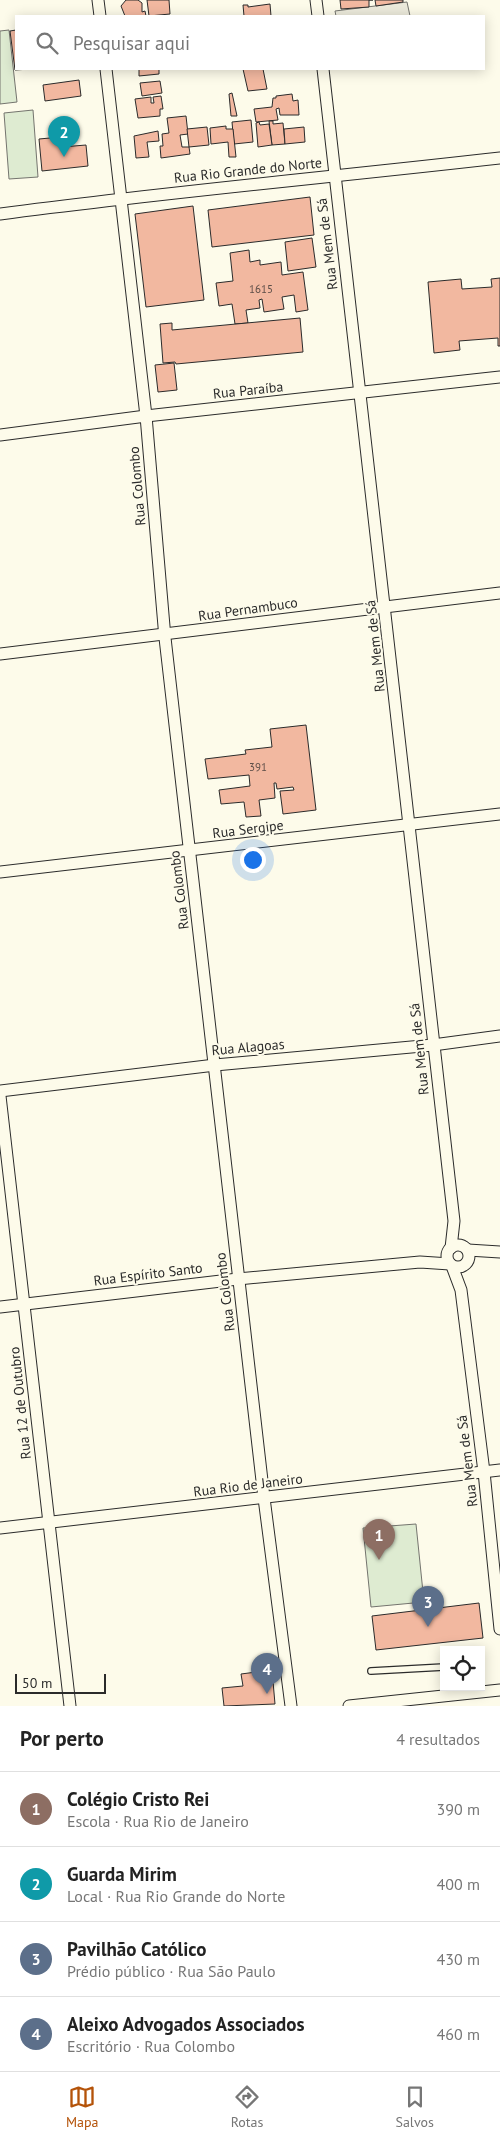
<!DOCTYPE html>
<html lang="pt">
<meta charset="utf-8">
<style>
:root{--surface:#fff;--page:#f2f2f2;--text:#222;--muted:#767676;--line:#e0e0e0;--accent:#b45309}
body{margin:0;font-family:"PT Sans",sans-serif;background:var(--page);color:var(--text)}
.controls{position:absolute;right:15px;bottom:15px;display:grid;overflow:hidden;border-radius:0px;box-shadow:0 2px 12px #0003}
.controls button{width:45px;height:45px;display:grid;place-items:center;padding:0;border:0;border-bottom:1px solid var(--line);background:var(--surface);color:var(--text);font:25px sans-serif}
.scale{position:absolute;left:15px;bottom:12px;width:91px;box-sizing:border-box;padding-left:5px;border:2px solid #2b2b2b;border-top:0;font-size:14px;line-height:18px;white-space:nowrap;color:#2b2b2b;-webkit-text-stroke:4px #fdfbea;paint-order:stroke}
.you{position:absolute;left:252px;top:859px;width:18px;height:18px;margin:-12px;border:4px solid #fff;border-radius:50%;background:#1a73e8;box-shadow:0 0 0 8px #1a73e833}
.badge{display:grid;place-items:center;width:32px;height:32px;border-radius:50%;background:var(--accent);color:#fff;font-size:16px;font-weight:700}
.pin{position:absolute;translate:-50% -41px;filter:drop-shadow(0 1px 2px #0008)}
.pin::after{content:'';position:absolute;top:26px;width:18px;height:15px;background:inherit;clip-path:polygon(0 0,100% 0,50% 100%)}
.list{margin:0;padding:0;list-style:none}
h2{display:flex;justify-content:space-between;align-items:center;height:65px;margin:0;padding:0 20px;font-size:21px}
h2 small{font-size:16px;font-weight:400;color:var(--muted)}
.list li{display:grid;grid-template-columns:32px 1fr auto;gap:15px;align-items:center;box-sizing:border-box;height:75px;padding:0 20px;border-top:1px solid var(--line)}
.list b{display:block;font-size:19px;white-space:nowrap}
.list p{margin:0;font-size:16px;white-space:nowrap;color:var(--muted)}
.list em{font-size:16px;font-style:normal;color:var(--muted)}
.icon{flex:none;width:28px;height:28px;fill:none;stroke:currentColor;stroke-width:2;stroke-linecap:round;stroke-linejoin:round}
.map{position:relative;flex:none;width:500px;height:1706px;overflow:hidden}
.search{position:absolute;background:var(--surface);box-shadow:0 2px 12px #0003;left:15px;right:15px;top:15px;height:55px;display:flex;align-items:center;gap:12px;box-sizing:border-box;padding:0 18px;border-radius:0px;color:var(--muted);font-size:19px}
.sheet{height:365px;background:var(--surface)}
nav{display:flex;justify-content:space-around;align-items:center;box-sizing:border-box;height:70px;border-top:1px solid var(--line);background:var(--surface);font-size:14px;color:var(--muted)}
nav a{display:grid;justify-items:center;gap:2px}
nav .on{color:var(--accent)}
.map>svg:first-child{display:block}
.green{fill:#deebd1;stroke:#74746e}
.parking{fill:#eceadb;stroke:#74746e}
.building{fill:#f2b8a0;stroke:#2b2b2b}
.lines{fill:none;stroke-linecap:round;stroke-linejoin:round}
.service-casing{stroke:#2b2b2b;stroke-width:8}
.minor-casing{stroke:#2b2b2b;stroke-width:13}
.service{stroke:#fdfbea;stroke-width:5.5}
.minor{stroke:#fdfbea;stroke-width:11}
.labels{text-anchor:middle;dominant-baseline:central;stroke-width:4;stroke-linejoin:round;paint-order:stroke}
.number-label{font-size:11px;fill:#5d4e48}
.street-label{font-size:14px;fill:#2b2b2b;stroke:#fdfbea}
</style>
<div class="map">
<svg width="500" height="1706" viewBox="0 0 500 1706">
<rect width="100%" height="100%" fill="#fdfbea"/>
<!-- green -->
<g class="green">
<path d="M9,30l8,72 -17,2v-73z"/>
<path d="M33,110l5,67 -29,2 -5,-66z"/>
<path d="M416,1524l8,78 -53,5 -8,-79z"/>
</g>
<!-- parking -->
<path class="parking" d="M407,2l3,14h-74l-1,-5z"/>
<!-- building -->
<g class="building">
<path d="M126,0h12l4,3v9l3,-1 1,5h-21l-4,-10z"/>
<path d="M147,0h22l1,14 -21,2z"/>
<path d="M340,0h33h-4v7l-28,2z"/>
<path d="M375,0h28v2l-27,4z"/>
<path d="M270,4l1,12h-27l-1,-11h5v2z"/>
<path d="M16,30v39h14l-15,1 -5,-39z"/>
<path d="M139,69h20v5l-20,2z"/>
<path d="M243,69h20l4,20 -19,2z"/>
<path d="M79,80l2,16 -36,5 -2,-16z"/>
<path d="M160,81l2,12 -20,3 -2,-13z"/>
<path d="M232,93l5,23h-6l-2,-22z"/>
<path d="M292,94l1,7 5,-1 1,15h-19l-1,-7 -3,1 2,11 -22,2 -2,-13 18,-2 1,-9h3v-2z"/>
<path d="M161,96l2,13h-3v7l-22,2 -3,-19 16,-2v6h3l-1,-6z"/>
<path d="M186,116l2,18 -8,1 2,12h7l1,7 -29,4 -1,-12h3l-1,-12 7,-1 -2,-15z"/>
<path d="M251,120l2,22 -19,2 -2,-22z"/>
<path d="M269,121h4v3l10,-1 2,21 -13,1z"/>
<path d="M259,122l1,3 9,-1 3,21 -14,2 -2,-24z"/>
<path d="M226,126v3h7l3,28h-7l-1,-15 -17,2 -1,-16z"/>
<path d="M207,127l2,18 -20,2 -2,-18z"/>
<path d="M304,127l1,15 -20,2 -1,-15z"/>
<path d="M158,131l1,10 -12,1 2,15 -13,1 -2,-22z"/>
<path d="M61,137l1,10 24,-2 2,21 -46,5 -3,-32z"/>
<path d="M310,197l4,38 -102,12 -4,-37z"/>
<path d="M193,206l11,94 -58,7 -11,-93z"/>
<path d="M312,238l4,29 -28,4 -3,-29z"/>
<path d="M249,250l1,12 10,-2v5l21,-3 1,13 21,-3 5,38 -12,2 -2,-17 -12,2 2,12 -20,3 -2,-13 -3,1 1,8 -14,2 2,13 -13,1 -3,-20 -13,2 -3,-23 17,-2 -3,-28z"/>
<path d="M500,278v68h-2v-8l-39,3 1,9 -26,3 -6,-71 33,-3 1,10 30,-2 -1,-8z"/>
<path d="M300,318l3,34 -127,12 -1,-2 -12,1 -3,-39 12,-1v7z"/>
<path d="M174,363l3,27 -19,2 -3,-27z"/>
<path d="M306,725l10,85 -33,4 -3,-23 14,-1 -1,-3 -16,2 -1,-6h-2l1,15 -16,2 2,16 -15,1 -2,-15 -23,2 -2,-14 31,-4 -1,-11 -41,4 -3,-20 41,-5 -1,-4 27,-3 -2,-18z"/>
<path d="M479,1603l4,35 -107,12 -4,-34z"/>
<path d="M272,1670l3,34 -51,2 -2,-18 21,-2 -2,-12z"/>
</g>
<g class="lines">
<defs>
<path id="service" d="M371,1671l73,-4"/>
<g id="minor">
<path d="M98,0l2,16"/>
<path d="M316,0l2,16"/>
<path d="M106,69l40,347 19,222 99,860 27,208"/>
<path d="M323,69l131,1152 -3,27"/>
<path d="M0,214c166,-22 333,-37 500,-56"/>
<path d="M0,435l146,-19 354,-39"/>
<path d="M0,654l500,-61"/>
<path d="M0,872l500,-58"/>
<path d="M0,1091l215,-26 218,-20 67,-9"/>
<path d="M0,1096l70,610"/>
<circle cx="458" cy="1256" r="11"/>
<path d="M468,1250l32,2"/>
<path d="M452,1266l9,24 23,182 16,157"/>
<path d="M0,1307l238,-28 182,-17 30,2"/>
<path d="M0,1528l500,-58"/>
<path d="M349,1706l151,-16"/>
</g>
</defs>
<!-- service casing -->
<use href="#service" class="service-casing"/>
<!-- minor casing -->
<use href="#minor" class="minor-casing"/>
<!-- service -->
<use href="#service" class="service"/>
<!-- minor -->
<use href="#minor" class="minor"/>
</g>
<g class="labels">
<!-- number labels -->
<g class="number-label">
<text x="261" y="289">1615</text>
<text x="258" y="767">391</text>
</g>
<!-- street labels -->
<g class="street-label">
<text transform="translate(248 170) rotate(-6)">Rua Rio Grande do Norte</text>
<text transform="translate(327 244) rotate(-97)">Rua Mem de Sá</text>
<text transform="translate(248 390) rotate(-6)">Rua Paraíba</text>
<text transform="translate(137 486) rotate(-95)">Rua Colombo</text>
<text transform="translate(248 609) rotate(-8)">Rua Pernambuco</text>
<text transform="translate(375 646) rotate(-96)">Rua Mem de Sá</text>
<text transform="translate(248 829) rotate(-7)">Rua Sergipe</text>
<text transform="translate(179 890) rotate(-97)">Rua Colombo</text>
<text transform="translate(248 1047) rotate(-5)">Rua Alagoas</text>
<text transform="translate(419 1049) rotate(-96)">Rua Mem de Sá</text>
<text transform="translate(148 1274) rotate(-7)">Rua Espírito Santo</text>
<text transform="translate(225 1292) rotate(-97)">Rua Colombo</text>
<text transform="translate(20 1403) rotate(-96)">Rua 12 de Outubro</text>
<text transform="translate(467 1461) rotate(-97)">Rua Mem de Sá</text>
<text transform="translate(248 1485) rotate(-7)">Rua Rio de Janeiro</text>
</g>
</g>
</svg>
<div class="controls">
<button><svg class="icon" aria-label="locate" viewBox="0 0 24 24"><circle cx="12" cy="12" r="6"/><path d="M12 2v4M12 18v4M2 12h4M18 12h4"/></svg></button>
</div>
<div class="scale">50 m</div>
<div class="you"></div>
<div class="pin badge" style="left:379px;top:1560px;background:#8d6e63">1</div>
<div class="pin badge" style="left:64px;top:157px;background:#0f9aa8">2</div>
<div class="pin badge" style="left:428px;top:1627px;background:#5c6f8a">3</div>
<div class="pin badge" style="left:267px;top:1694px;background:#5c6f8a">4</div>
<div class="search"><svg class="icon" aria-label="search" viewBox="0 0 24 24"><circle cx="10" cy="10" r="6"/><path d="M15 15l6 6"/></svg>Pesquisar aqui</div>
</div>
<section class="sheet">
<h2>Por perto<small>4 resultados</small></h2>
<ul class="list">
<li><span class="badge" style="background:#8d6e63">1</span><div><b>Colégio Cristo Rei</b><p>Escola · Rua Rio de Janeiro</p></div><em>390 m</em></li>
<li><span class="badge" style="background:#0f9aa8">2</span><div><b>Guarda Mirim</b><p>Local · Rua Rio Grande do Norte</p></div><em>400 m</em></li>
<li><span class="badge" style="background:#5c6f8a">3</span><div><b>Pavilhão Católico</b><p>Prédio público · Rua São Paulo</p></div><em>430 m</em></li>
<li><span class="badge" style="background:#5c6f8a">4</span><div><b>Aleixo Advogados Associados</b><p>Escritório · Rua Colombo</p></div><em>460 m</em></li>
</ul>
</section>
<nav>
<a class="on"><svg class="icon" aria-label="map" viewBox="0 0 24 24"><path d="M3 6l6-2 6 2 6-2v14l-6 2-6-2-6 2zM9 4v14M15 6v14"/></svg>Mapa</a>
<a><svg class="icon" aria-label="directions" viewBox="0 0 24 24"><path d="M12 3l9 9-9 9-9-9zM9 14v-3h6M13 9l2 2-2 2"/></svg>Rotas</a>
<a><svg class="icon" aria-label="saved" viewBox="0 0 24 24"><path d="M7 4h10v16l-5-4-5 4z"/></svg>Salvos</a>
</nav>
